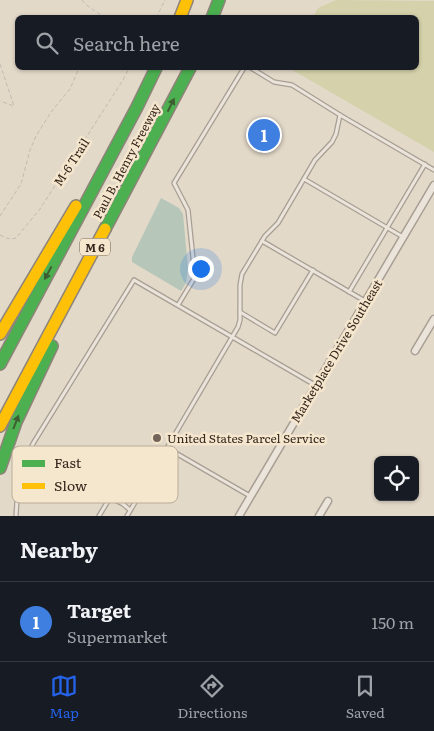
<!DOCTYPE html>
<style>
:root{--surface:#171b24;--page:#20242c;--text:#f1f3f6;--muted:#9ea1a6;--line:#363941;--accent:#2563eb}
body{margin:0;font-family:Literata,serif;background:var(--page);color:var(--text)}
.controls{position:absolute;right:15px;bottom:15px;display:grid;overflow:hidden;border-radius:8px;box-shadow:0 1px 4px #0004}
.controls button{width:45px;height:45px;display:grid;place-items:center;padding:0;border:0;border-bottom:1px solid var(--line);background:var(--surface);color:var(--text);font:25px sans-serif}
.you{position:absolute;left:200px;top:268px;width:18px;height:18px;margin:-12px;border:4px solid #fff;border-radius:50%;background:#1a73e8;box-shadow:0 0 0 8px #1a73e833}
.badge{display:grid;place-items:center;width:32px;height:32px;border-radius:50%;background:var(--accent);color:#fff;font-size:16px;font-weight:700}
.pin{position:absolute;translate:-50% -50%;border:2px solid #fff;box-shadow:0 1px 5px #0006}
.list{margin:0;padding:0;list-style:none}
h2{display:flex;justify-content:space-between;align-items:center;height:65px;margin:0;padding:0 20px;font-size:21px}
h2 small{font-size:16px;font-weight:400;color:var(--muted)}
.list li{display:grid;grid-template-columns:32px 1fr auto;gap:15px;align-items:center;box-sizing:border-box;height:80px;padding:0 20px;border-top:1px solid var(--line)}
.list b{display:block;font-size:19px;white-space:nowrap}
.list p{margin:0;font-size:16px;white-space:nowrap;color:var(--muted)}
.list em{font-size:16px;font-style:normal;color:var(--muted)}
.icon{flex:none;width:28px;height:28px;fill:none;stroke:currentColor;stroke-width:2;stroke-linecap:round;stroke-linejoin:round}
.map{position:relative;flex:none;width:434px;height:516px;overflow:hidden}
.search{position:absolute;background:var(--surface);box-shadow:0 1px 4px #0004;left:15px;right:15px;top:15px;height:55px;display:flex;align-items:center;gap:12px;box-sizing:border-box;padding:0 18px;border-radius:8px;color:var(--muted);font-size:19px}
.sheet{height:145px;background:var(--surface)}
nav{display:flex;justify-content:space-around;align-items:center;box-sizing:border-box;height:70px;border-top:1px solid var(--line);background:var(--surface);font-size:14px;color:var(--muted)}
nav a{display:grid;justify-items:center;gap:2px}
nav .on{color:var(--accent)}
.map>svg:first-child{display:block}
.green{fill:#d5d1ab}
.water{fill:#b6c7ba}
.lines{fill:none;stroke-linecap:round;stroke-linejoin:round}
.lane-casing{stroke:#a89e93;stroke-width:5.5}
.street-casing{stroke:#a89e93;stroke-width:9}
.fast-casing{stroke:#8d847a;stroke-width:14}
.slow-casing{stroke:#8d847a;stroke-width:14}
.path{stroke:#c3bbb2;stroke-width:1;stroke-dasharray:4 2.5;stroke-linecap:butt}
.lane{stroke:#ebe4db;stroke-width:3}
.street{stroke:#ebe4db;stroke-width:6}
.fast{stroke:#4caf50;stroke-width:11}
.slow{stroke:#ffc107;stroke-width:11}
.oneway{fill:#3e5d31}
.poi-dot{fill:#726559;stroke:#f5e6ce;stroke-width:2}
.labels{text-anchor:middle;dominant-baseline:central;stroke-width:5;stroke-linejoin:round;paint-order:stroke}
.shield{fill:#f5e6ce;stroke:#6f6051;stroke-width:1}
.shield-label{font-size:11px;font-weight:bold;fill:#35261c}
.street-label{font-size:12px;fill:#35261c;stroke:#f5e6ce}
.poi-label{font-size:12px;fill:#35261c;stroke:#f5e6ce;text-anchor:start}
.key{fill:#f5e6ce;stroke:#bbac99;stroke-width:1}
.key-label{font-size:14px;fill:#35261c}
</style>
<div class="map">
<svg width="434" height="516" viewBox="0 0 434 516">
<rect width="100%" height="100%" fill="#e3d9c9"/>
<!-- green -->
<path class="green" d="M336,0l98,1v151l-145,-84h127v-50l-103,-1 5,-9z"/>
<!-- water -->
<path class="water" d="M161,198l18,10 4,6 5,54 -2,15 -5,8 -49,-29v-5z"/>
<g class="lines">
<defs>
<g id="lane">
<path d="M251,68l23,14 18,3 48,30"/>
<path d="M304,179l99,58"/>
<path d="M262,241l103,60"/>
<path d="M349,292l76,-128"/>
<path d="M178,305l17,-28 -7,-67 -14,-27 70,-115"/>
<path d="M240,312l35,21 38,-63"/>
<path d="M167,448l83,48"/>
<path d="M16,516l3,-46 15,-28 100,-162 181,105"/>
<path d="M99,516l9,-15 3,-3 12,6 7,6"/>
<path d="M127,516l111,-189 2,-7v-35l2,-11 23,-38 13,-13 37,-63 17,-18 4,-8 4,-19 94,55"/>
</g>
<g id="street">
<path d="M415,351l19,-32"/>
<path d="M239,516l195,-331"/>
<path d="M319,516l9,-15"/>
</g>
<g id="fast">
<path d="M212,18l7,-18"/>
<path d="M105,229l85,-161"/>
<path d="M0,364l137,-257 19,-39"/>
<path d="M0,468l16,-46 36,-76"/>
</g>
<g id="slow">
<path d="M180,18l7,-18"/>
<path d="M0,334l76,-128"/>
<path d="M0,426l105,-197"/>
</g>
</defs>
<!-- lane casing -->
<use href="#lane" class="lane-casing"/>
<!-- street casing -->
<use href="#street" class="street-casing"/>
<!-- fast casing -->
<use href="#fast" class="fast-casing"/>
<!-- slow casing -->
<use href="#slow" class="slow-casing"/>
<!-- path -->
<g class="path">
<path d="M82,0c6,8 15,11 22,18"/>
<path d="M156,18l9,-18"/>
<path d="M0,64l14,42 -14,-5"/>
<path d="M0,216l21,-32 9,-34 6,-14 15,-24 19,-23 9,-21"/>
<path d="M0,235c6,3 9,5 16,3l24,-29 83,-129 6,-12"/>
</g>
<!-- lane -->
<use href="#lane" class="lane"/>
<!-- street -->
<use href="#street" class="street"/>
<!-- fast -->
<use href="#fast" class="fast"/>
<!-- slow -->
<use href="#slow" class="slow"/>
</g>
<!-- one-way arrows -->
<defs><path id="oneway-solid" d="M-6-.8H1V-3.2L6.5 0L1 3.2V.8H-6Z" transform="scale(1.25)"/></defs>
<g class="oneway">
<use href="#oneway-solid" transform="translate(171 105) rotate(-63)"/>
<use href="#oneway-solid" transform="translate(48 273) rotate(118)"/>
<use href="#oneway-solid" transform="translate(16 422) rotate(-69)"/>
</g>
<!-- markers -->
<circle class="poi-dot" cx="157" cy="438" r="5"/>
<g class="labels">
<!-- shield labels -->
<rect class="shield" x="80" y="238.5" width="30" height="17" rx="4"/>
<g class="shield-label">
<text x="95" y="247">M 6</text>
</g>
<!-- street labels -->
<g class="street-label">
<text transform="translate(126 161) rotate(-62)">Paul B. Henry Freeway</text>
<text transform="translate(71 162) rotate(-57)">M-6 Trail</text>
<text transform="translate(336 351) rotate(-59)">Marketplace Drive Southeast</text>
</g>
<!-- poi labels -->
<g class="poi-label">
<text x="167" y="438">United States Parcel Service</text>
</g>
</g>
<!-- legend -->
<rect x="12" y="446" width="166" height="57" rx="8" class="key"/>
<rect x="22" y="460" width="23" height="7" fill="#4caf50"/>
<rect x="22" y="483" width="23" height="6" fill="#ffc107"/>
<g class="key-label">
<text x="54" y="468">Fast</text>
<text x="54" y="491">Slow</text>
</g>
</svg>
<div class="controls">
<button><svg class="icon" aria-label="locate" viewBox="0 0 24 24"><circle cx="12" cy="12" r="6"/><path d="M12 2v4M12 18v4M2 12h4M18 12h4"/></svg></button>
</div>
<div class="you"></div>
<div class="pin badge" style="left:264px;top:135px;background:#3f7fe0">1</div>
<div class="search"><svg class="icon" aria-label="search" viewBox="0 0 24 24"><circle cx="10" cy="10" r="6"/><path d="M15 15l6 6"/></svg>Search here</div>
</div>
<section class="sheet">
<h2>Nearby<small></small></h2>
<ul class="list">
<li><span class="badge" style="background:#3f7fe0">1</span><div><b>Target</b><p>Supermarket</p></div><em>150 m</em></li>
</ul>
</section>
<nav>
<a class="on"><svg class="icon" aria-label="map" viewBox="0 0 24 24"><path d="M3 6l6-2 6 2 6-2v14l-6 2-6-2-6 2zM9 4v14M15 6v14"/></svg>Map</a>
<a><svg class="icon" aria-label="directions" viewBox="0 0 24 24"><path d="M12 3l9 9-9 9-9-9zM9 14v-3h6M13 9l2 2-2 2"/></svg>Directions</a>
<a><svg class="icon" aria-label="saved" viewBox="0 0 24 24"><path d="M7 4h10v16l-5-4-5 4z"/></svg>Saved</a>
</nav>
